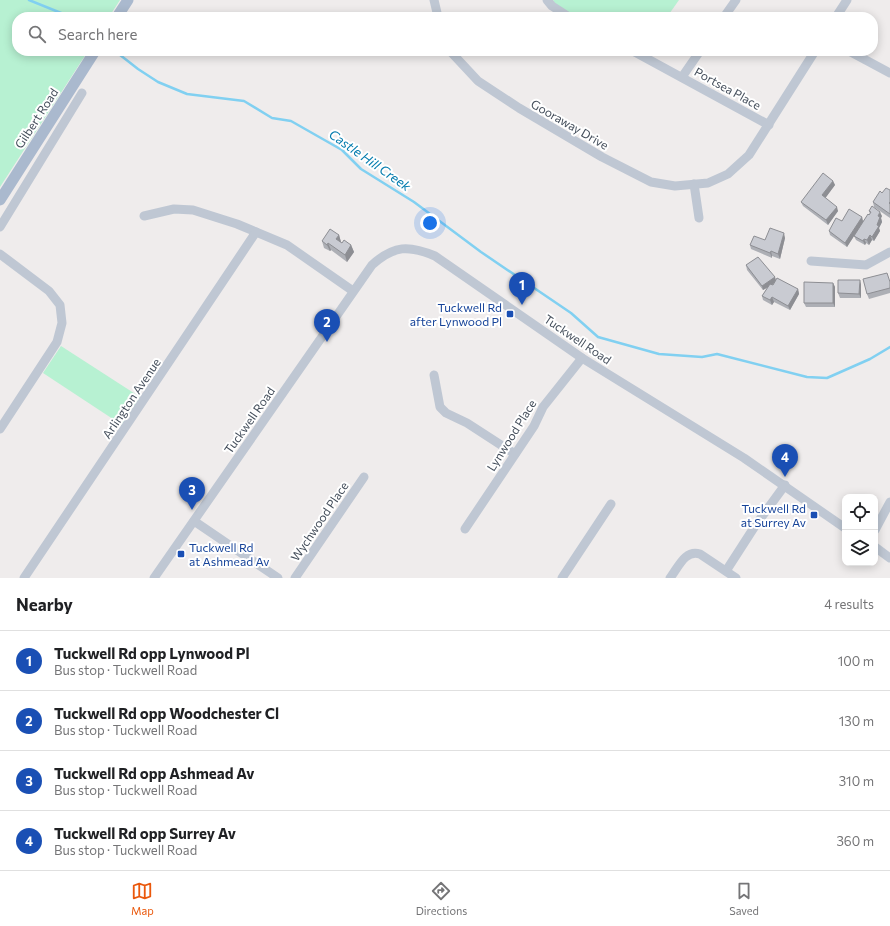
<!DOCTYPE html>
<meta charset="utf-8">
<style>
:root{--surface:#fff;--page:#f2f2f2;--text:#202124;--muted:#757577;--line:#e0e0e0;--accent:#ea580c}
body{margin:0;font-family:Commissioner,sans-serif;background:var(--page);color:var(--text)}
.controls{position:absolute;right:12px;bottom:12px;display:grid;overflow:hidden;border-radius:8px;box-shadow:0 2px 10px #0003}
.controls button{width:36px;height:36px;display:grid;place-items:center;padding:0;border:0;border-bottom:1px solid var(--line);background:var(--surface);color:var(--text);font:20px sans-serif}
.you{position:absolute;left:430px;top:223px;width:14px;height:14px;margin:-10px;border:3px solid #fff;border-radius:50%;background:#1a73e8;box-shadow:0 0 0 6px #1a73e833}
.badge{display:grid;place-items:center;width:26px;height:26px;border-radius:50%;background:var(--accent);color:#fff;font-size:13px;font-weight:700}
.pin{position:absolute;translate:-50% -33px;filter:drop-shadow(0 1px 2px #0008)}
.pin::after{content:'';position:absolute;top:21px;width:14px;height:12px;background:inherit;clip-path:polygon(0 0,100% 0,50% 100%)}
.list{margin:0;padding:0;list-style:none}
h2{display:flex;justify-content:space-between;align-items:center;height:52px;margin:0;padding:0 16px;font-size:17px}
h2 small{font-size:13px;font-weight:400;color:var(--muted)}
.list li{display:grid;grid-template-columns:26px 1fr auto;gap:12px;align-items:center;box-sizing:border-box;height:60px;padding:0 16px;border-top:1px solid var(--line)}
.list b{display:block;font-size:15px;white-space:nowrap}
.list p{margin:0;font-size:13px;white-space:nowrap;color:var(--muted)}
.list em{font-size:13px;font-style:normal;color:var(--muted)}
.icon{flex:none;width:22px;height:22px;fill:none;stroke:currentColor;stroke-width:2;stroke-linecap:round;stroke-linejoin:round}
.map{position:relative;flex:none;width:890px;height:578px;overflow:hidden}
.search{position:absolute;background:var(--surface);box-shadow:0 2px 10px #0003;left:12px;right:12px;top:12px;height:44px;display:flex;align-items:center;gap:10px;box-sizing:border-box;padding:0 14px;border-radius:16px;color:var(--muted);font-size:15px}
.sheet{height:292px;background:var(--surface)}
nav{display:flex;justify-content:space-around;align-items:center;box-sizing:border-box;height:56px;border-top:1px solid var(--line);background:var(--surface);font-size:11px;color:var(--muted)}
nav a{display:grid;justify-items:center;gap:2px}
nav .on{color:var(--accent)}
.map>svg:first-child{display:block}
.green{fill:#b7f1d2}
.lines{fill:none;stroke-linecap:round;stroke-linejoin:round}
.stream{stroke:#81d0f1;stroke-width:2.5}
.minor{stroke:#bfc7d3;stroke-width:9}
.major{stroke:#aab9ce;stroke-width:11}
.wall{fill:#adafb5}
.shaded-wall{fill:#8d8e93}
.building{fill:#c9cbd2;stroke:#8d8e93}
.transit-dot{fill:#1a4fb4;stroke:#fff;stroke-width:1.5}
.labels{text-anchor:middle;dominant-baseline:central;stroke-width:4;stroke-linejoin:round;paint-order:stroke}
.street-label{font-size:12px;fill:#444e5b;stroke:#fff}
.transit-label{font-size:12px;fill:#164399;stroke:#fff;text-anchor:end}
.water-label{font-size:13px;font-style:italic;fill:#047cae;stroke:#fff}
</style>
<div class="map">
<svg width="890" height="578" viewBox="0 0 890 578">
<rect width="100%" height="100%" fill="#efecec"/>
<!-- green -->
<g class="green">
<path d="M0,0h120l-11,17h-92v34h71l-88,136z"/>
<path d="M553,0h126l-12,17h-91l-20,-12z"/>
<path d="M61,346l79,51 -18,28 -79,-52z"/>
</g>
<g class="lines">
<!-- stream -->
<g class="stream">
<path d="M29,0l42,17"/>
<path d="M115,51l23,18 20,13 29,12 57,7 28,17 19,3 51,29 19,19 53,33 67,50 90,61 27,24 61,17 43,3 15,-3 90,23 20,1 43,-19 20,-12"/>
</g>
<!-- minor -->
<g class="minor">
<path d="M434,0l4,17"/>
<path d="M547,0l5,6 17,11"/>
<path d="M724,17l12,-17"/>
<path d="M836,17l11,-17"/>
<path d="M450,51l28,30 41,27 83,49 49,25 24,4 33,-3 20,-9 21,-19 66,-104"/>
<path d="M633,51l136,74"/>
<path d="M849,51l41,22"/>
<path d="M682,77l18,-26"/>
<path d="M694,184l5,34"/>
<path d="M144,216l30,-7 19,1 44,14 50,21 66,46"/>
<path d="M0,227l82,-134"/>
<path d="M0,254l49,37 11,14 2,18 -5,19 -57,87"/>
<path d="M811,261l55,4 24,-13"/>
<path d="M434,375l6,32 6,6 21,10 48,31"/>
<path d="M194,521l84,57"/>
<path d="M465,529l69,-103 9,-19 39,-49"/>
<path d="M875,530l15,-28"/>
<path d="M875,547l15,11"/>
<path d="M726,571l29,-45 30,-41"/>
<path d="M24,578l232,-346"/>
<path d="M154,578l218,-313c22,-20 37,-20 63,-9l147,102 162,100 101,70"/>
<path d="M295,578l69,-101"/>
<path d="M562,578l49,-74"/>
<path d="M670,578c8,-10 15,-29 30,-24l36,24"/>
</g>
<!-- major -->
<g class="major">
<path d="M117,17l11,-17"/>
<path d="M0,200l95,-149"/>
</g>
</g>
<!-- wall -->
<g class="wall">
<path d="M833,181l2,4 -10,13 13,13 -10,14 -25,-19 -2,-4z"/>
<path d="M890,190v28l-16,-11 -1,-5 9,-9z"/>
<path d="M869,211l13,5 -1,2 1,4 -3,6 1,3 -6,10 -2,-1 -3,5 -3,-2 -1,2 -9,-5 -2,-4 -7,11 -17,-12 -1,-4 13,-10 20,-4 1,4 7,-7z"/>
<path d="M339,235l2,7v1l10,2 3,7 -7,10 -16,-12 -1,1 -6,-3 -2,-7z"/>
<path d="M785,238l-5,21 -8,-3v2l-21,-9 -1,-4 15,-5z"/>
<path d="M746,265l29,12 1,3 22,9 1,5 -9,16 -16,-8 -2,3 -9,-5 -1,-4 5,-8 -4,2 -16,-20z"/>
<path d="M890,282v11l-21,6 -2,-5z"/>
<path d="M833,283l2,4v20h-29l-2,-4z"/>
<path d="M861,284v14h-21l-2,-5z"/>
</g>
<!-- shaded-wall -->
<g class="shaded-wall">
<path d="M833,181l2,4 -11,15 -2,-5z"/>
<path d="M837,207l1,4 -10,14 -2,-5z"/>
<path d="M880,212l2,4 -1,2 1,4 -3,6 1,3 -6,10 -2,-4 5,-12 1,-9z"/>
<path d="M862,217l1,5 -16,25 -2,-4z"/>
<path d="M784,233l1,5 -5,21 -2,-5z"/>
<path d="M339,235l2,7 -3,4 -2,-7z"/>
<path d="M870,235l2,5 -3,5 -2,-5z"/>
<path d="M864,239l2,4 -1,2 -2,-4z"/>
<path d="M328,243l3,7 -1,1 -3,-6z"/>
<path d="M351,245l3,7 -7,10 -2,-7z"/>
<path d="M771,251l1,5v2l-2,-5z"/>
<path d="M775,277l1,5 -13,8 -1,-4z"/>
<path d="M860,280l1,4v14l-2,-4z"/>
<path d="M833,283l2,4v20l-2,-4z"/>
<path d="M798,289l1,5 -9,16 -2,-4z"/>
<path d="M772,297l2,5 -2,3 -2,-5z"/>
</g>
<!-- building -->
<g class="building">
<path d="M823,173l10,8 -11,14 15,12 -11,13 -25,-18z"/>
<path d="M886,188l4,2v12l-1,1 1,1v10l-17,-12 7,-11 2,2z"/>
<path d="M872,206l8,6 -2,4 2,1 -3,8 2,1 -7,11 -2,-2 -3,5 -3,-1 -1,2 -9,-5 14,-22 1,1 2,-3 -2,-1z"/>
<path d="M849,209l13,8 -17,26 -16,-12 7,-13 6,3z"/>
<path d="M770,228l14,5 -6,21 -7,-3 -1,2 -20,-8 4,-9 11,4z"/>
<path d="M330,229l9,6 -3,4 6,4 2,-3 7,5 -6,10 -17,-12 -1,2 -5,-4z"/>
<path d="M758,257l17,20 -13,9 -16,-21z"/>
<path d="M887,273l3,9v6l-23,6 -4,-15z"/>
<path d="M777,278l21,11 -10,17 -16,-9 -2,3 -8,-4 8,-12 3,1z"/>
<path d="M838,280h22l-1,14 -21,-1z"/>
<path d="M804,282l29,1v20h-29z"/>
</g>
<!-- markers -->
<g class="transit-dot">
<rect x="506" y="310" width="8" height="8" rx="2"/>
<rect x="810" y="511" width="8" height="8" rx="2"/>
<rect x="177" y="550" width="8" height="8" rx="2"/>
</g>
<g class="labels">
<!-- street labels -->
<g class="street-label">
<text transform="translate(728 88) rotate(29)">Portsea Place</text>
<text transform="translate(36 118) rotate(-57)">Gilbert Road</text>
<text transform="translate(570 124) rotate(30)">Gooraway Drive</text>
<text transform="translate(578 339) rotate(34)">Tuckwell Road</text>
<text transform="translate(131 398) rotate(-56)">Arlington Avenue</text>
<text transform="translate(249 420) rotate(-55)">Tuckwell Road</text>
<text transform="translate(511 435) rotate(-58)">Lynwood Place</text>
<text transform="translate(319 521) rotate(-56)">Wychwood Place</text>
</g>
<!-- transit labels -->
<g class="transit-label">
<text x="502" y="307">Tuckwell Rd<tspan x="502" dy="14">after Lynwood Pl</tspan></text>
<text x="806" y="508">Tuckwell Rd<tspan x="806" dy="14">at Surrey Av</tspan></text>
<text x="189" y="547" text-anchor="start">Tuckwell Rd<tspan x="189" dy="14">at Ashmead Av</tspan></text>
</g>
<!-- water labels -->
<g class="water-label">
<text transform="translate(370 160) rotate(35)">Castle Hill Creek</text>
</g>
</g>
</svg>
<div class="controls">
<button><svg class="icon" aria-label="locate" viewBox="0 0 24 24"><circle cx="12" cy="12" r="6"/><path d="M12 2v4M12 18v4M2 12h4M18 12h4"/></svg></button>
<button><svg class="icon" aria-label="layers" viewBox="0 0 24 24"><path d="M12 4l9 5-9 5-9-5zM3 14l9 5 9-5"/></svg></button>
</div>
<div class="you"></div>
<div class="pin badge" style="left:522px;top:305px;background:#1a4fb4">1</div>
<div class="pin badge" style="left:327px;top:342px;background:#1a4fb4">2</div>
<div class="pin badge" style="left:192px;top:510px;background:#1a4fb4">3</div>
<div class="pin badge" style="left:785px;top:477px;background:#1a4fb4">4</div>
<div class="search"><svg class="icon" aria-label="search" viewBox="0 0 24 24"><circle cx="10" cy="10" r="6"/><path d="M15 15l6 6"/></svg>Search here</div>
</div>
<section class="sheet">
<h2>Nearby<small>4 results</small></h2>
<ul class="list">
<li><span class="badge" style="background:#1a4fb4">1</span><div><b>Tuckwell Rd opp Lynwood Pl</b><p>Bus stop · Tuckwell Road</p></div><em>100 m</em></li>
<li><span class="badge" style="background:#1a4fb4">2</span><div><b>Tuckwell Rd opp Woodchester Cl</b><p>Bus stop · Tuckwell Road</p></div><em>130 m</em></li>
<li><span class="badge" style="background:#1a4fb4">3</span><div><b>Tuckwell Rd opp Ashmead Av</b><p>Bus stop · Tuckwell Road</p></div><em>310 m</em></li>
<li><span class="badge" style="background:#1a4fb4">4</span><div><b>Tuckwell Rd opp Surrey Av</b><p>Bus stop · Tuckwell Road</p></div><em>360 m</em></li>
</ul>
</section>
<nav>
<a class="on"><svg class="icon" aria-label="map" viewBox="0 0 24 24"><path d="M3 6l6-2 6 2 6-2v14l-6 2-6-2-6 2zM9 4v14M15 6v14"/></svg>Map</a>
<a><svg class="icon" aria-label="directions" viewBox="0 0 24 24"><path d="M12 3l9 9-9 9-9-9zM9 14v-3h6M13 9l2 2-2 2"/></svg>Directions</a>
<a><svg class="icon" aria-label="saved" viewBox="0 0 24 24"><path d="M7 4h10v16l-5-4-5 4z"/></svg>Saved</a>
</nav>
